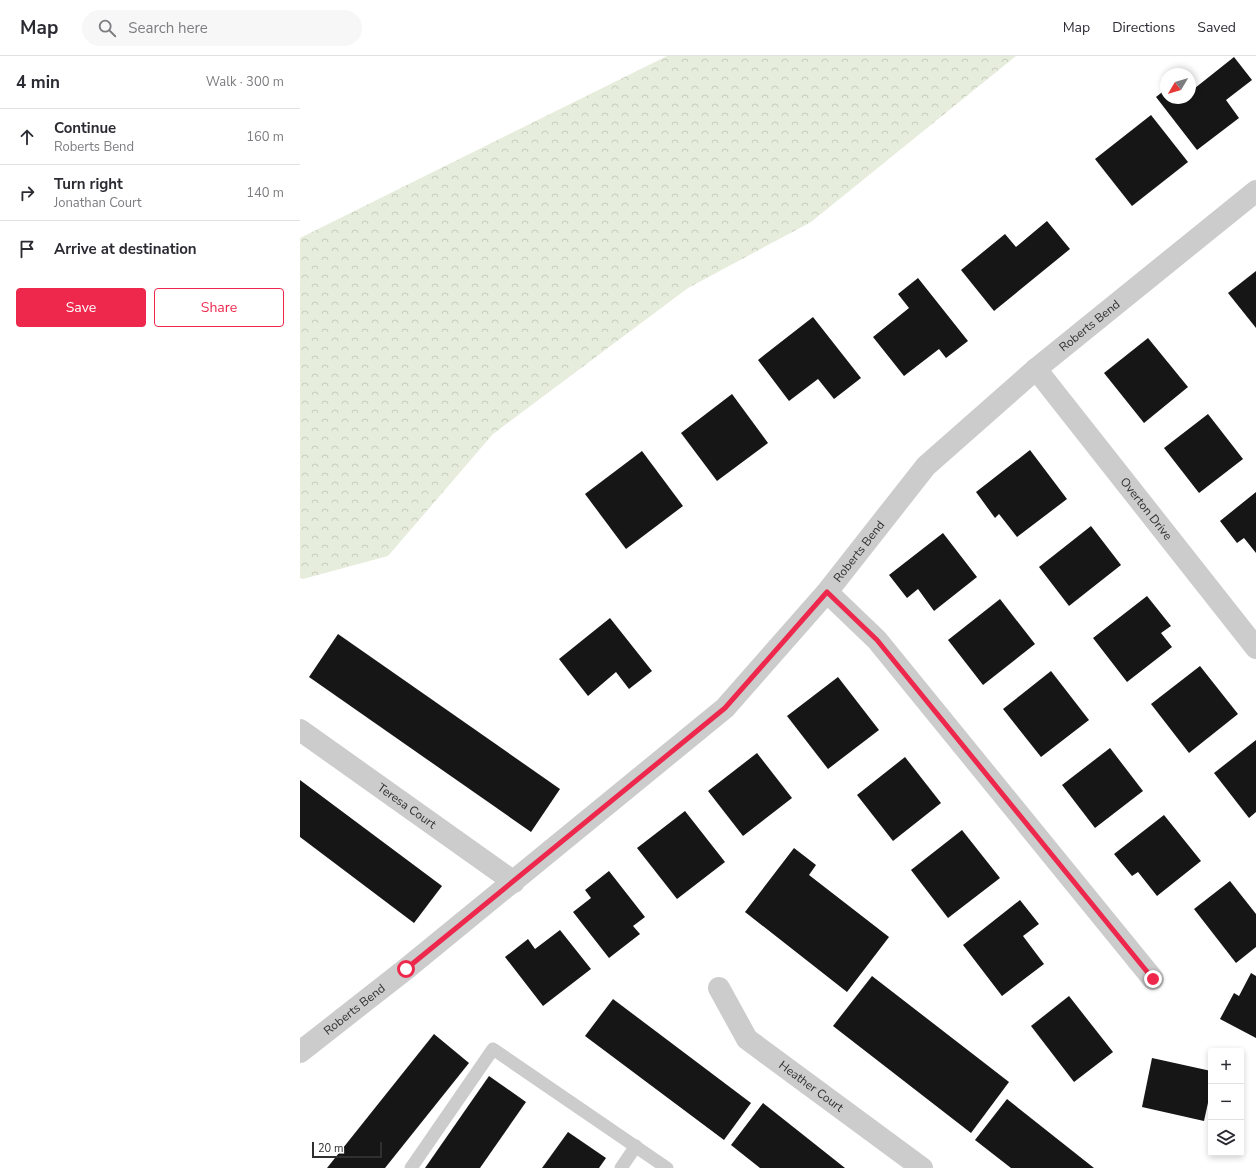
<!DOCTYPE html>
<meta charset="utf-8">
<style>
:root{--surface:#fff;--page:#f7f7f7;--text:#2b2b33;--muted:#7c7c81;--line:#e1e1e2;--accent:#ee284c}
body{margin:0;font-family:"Nunito Sans",sans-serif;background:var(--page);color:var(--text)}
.controls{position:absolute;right:12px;bottom:12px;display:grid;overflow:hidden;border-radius:4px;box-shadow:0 2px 6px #0003}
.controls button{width:36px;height:36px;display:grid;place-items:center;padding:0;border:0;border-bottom:1px solid var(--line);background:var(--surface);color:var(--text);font:20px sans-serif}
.compass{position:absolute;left:860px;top:12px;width:36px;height:36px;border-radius:50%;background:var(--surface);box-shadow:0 2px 6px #0003;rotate:232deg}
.scale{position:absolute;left:12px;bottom:10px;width:70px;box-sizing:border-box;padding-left:4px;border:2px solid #2f2f2f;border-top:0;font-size:11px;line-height:14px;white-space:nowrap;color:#2f2f2f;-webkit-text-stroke:3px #fff;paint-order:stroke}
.stop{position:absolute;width:12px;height:12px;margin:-9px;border:3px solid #ee284c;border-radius:50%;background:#fff}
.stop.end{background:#ee284c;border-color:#fff;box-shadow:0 1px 4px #0008}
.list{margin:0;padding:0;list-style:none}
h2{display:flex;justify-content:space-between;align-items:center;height:52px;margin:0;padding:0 16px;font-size:17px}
h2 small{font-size:13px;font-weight:400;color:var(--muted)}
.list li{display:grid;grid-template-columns:26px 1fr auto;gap:12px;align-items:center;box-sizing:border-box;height:56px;padding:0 16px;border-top:1px solid var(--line)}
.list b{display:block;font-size:15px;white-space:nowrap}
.list p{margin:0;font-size:13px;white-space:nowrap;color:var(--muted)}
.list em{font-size:13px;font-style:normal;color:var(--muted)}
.actions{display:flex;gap:8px;padding:12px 16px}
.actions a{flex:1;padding:9px 0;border:1px solid var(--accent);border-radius:4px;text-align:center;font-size:14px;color:var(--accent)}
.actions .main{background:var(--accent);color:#fff}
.icon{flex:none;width:22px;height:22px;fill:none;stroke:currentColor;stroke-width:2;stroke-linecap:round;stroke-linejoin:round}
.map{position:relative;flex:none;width:956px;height:1112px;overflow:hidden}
header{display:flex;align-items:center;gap:24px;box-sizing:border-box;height:56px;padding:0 20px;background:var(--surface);border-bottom:1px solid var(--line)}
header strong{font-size:19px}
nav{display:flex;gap:22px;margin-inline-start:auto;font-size:14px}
.search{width:280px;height:36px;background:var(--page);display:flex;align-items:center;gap:10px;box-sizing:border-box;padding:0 14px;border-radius:22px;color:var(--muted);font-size:15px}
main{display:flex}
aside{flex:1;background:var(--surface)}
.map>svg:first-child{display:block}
.forest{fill:url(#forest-crowns)}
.building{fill:#161616}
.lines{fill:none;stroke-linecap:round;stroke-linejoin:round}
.service{stroke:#ccc;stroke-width:13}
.minor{stroke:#ccc;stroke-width:22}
.route{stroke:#ee284c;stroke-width:5}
.labels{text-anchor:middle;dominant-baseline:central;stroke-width:4;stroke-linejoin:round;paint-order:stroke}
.street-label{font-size:12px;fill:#2f2f2f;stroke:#fff}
</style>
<header>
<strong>Map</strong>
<div class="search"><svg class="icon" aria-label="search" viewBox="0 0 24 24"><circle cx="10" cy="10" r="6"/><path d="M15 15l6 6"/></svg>Search here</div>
<nav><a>Map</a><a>Directions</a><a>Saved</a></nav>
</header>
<main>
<aside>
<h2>4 min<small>Walk · 300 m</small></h2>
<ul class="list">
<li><svg class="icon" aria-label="ahead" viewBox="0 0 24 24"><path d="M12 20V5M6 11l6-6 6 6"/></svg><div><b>Continue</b><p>Roberts Bend</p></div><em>160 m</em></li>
<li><svg class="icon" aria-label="right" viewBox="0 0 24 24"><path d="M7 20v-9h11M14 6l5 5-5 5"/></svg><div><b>Turn right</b><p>Jonathan Court</p></div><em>140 m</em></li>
<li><svg class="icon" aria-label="arrive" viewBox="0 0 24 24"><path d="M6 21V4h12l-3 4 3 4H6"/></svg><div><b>Arrive at destination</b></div></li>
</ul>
<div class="actions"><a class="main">Save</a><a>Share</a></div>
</aside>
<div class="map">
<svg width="956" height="1112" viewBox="0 0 956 1112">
<defs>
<pattern id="forest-crowns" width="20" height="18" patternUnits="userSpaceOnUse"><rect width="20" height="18" fill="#e7eddc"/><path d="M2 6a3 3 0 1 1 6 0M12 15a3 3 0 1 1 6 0" fill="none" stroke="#c6ccbd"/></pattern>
</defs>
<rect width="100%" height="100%" fill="#fff"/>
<!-- forest -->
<path class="forest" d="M367,0h349l-205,166 -123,66 -195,146 -105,122 -85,23 -3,-1v-340z"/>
<!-- building -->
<g class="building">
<path d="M934,1l18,23 -26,20 13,18 -42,32 -41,-53 10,-8v9h24v-6z"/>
<path d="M851,59l37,47 -56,44 -37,-47z"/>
<path d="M747,165l23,28 -76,62 -33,-41 44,-36 11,13z"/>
<path d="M956,215v57l-28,-35z"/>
<path d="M618,222l50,63 -22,17 -7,-9 -35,27 -31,-39 36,-29 -11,-14z"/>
<path d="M513,261l48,61 -27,21 -16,-20 -29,22 -31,-41z"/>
<path d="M848,282l40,49 -44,36 -40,-50z"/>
<path d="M432,338l36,49 -51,38 -36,-48z"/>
<path d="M908,358l35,45 -44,34 -35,-45z"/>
<path d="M730,394l37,49 -50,38 -18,-23 -4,4 -19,-26z"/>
<path d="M342,395l41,55 -57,43 -41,-55z"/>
<path d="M956,436v61l-12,-15 -7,5 -17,-22z"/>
<path d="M791,470l30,39 -52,41 -30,-39z"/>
<path d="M643,477l34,44 -43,34 -16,-22 -11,9 -18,-23z"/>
<path d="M847,540l24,30 -10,7 11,14 -45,35 -34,-44z"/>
<path d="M700,543l35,45 -52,41 -35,-45z"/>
<path d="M310,562l42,53 -23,18 -13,-17 -28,24 -29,-37z"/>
<path d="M38,578l222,155 -29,43 -222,-155z"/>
<path d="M900,610l38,48 -49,39 -38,-49z"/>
<path d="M751,615l38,49 -48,37 -38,-48z"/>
<path d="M538,621l41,53 -51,39 -41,-53z"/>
<path d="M956,684v72l-7,6 -35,-45z"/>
<path d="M810,692l33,43 -48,37 -33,-43z"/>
<path d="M457,697l35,45 -49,38 -35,-45z"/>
<path d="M605,701l36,46 -48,38 -36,-46z"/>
<path d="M0,724l142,106 -28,37 -114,-86z"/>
<path d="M385,755l40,51 -48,37 -40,-51z"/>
<path d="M864,759l37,46 -44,35 -19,-24 -6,4 -18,-22z"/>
<path d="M662,774l38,48 -52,40 -37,-48z"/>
<path d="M494,792l22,17 -7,10 80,62 -42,55 -102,-80z"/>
<path d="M309,815l36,46 -12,9 7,8 -31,24 -36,-46 18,-14 -6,-8z"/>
<path d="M930,825l26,33v33l-20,16 -42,-54z"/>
<path d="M720,844l19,24 -16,12 21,28 -42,32 -39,-51z"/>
<path d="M260,874l31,39 -48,37 -38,-49 23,-18 7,10z"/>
<path d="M951,917l5,3v62l-36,-19 14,-26 5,3z"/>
<path d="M572,920l137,106 -38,51 -138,-107z"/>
<path d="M769,940l44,56 -39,30 -43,-56z"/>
<path d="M313,943l138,104 -27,37 -139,-104z"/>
<path d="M134,978l35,29 -84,105h-58z"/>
<path d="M852,1002l59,13v18l-7,32 -62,-14z"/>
<path d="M189,1020l37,26 -46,66h-55z"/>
<path d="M707,1043l87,69h-83l-36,-28z"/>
<path d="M463,1047l82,65h-85l-29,-23z"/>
<path d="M268,1076l38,26 -7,10h-57z"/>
</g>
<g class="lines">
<!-- service -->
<g class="service">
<path d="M111,1112l82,-119 174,119"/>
<path d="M321,1112l15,-22"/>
</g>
<!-- minor -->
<g class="minor">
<path id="s1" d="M736,313l220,279"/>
<path d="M527,536l50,48 276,339"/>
<path id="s2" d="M0,674l214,152"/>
<path id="s3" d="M419,932l28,51 175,129"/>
<path id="s4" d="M0,996l106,-83 319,-261 102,-116 99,-126 110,-97 220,-178"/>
</g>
</g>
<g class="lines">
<!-- route -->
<path class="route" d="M106,913l319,-261 102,-116 50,48 276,339"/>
</g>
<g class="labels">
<!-- street labels -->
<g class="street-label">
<text stroke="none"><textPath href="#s4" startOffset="1077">Roberts Bend</textPath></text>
<text stroke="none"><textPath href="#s1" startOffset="178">Overton Drive</textPath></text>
<text stroke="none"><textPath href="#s4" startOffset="753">Roberts Bend</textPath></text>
<text stroke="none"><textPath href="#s2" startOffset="131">Teresa Court</textPath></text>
<text stroke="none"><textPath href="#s4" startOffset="69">Roberts Bend</textPath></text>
<text stroke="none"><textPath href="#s3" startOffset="138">Heather Court</textPath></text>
</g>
</g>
</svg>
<div class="controls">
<button>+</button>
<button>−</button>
<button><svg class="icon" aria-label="layers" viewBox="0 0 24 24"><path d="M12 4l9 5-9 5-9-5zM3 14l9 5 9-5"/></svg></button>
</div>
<svg class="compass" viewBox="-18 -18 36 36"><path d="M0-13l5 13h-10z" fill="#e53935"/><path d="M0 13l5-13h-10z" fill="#7c7c81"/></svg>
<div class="scale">20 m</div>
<div class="stop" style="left:106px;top:913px"></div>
<div class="stop end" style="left:853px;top:923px"></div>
</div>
</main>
